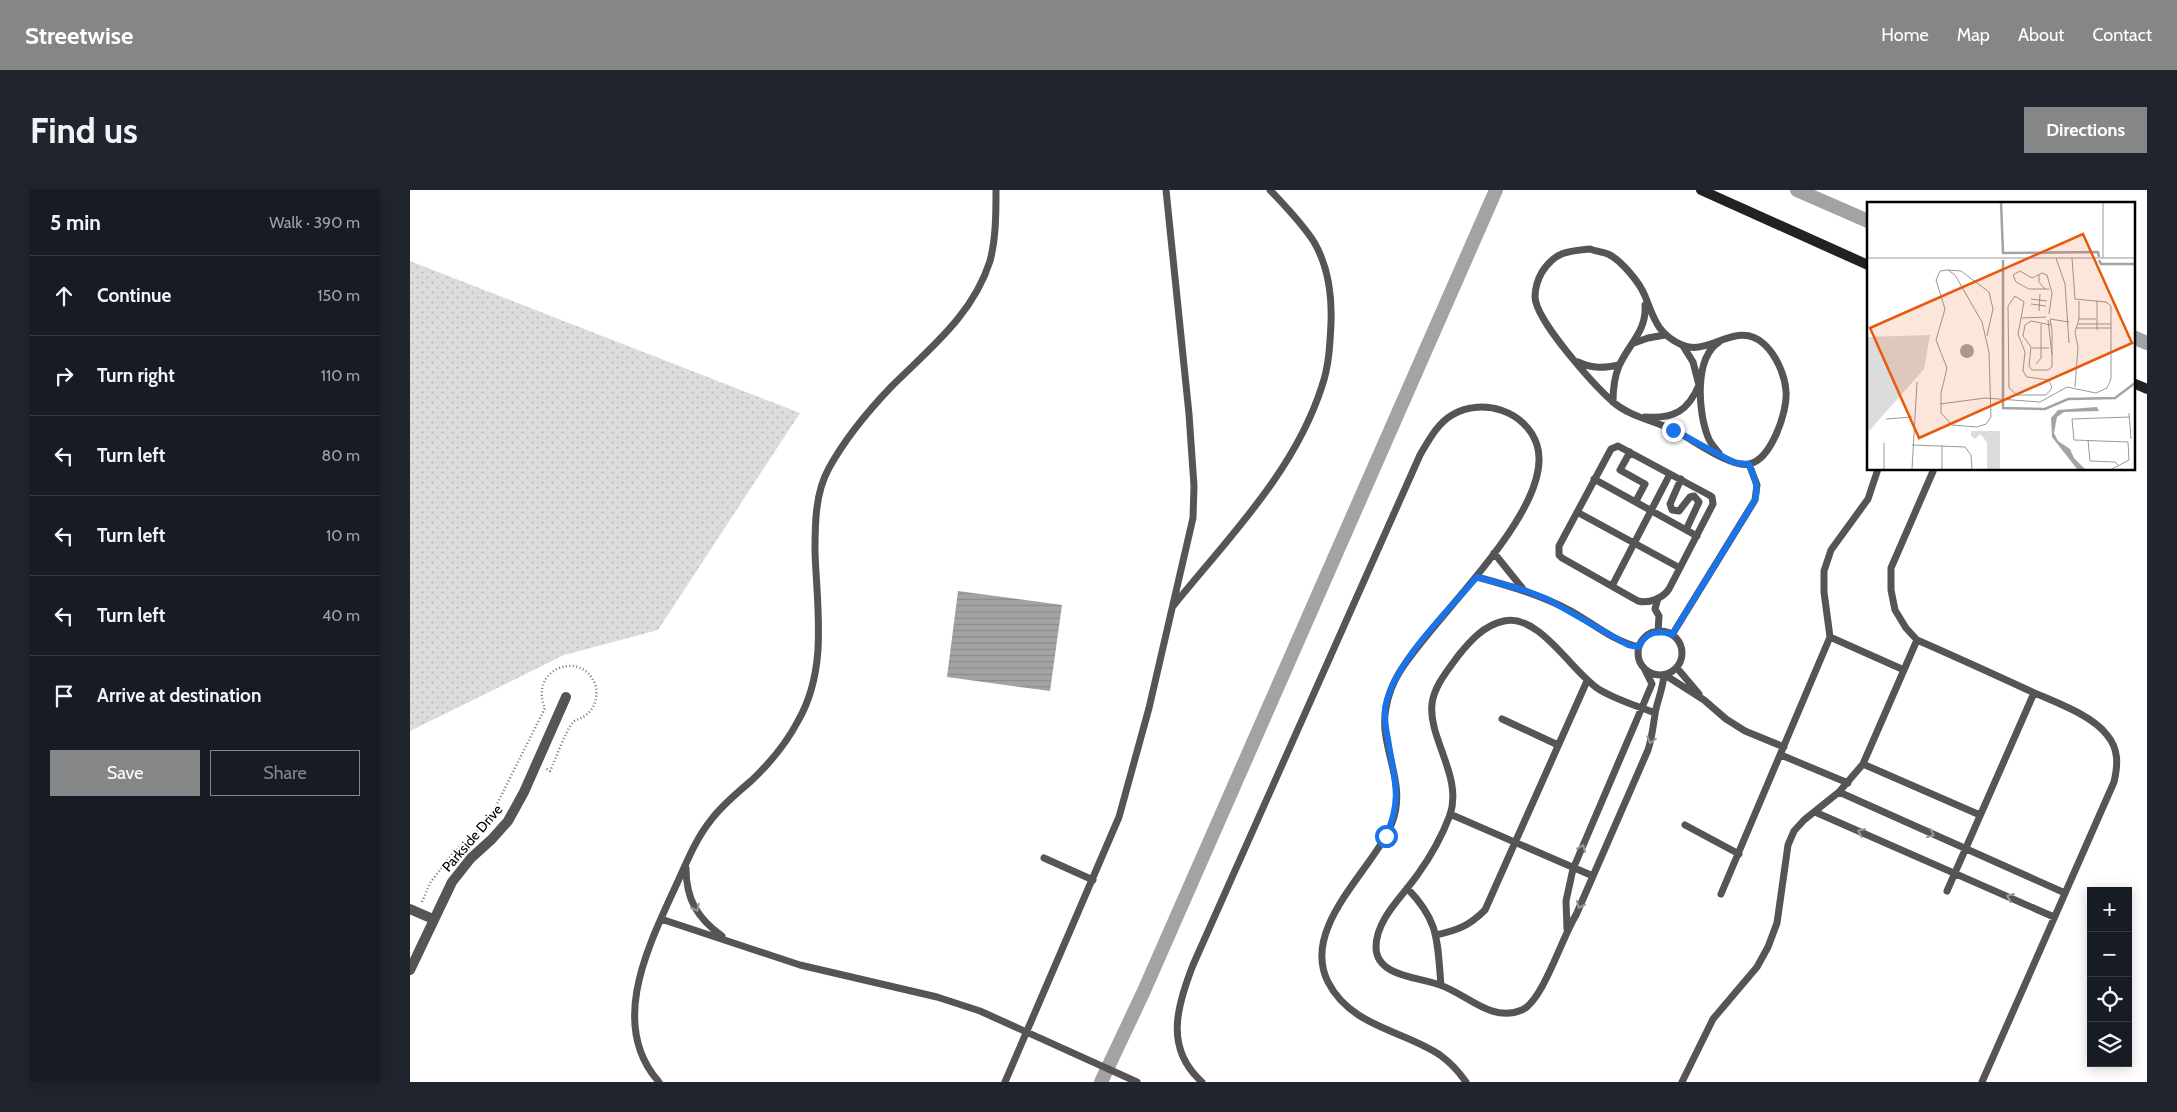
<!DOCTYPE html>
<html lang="en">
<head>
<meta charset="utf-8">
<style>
  body { margin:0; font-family:Cabin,sans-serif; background:#20242c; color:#f1f3f6 }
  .controls { position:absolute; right:15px; bottom:15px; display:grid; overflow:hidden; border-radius:0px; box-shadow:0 2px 12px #0003 }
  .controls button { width:45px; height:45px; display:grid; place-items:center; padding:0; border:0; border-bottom:1px solid #363941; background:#171b24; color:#f1f3f6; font:25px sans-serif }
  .stop { position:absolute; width:15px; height:15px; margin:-11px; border:4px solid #1a73e8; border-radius:50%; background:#fff }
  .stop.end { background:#1a73e8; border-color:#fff; box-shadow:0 1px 5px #0008 }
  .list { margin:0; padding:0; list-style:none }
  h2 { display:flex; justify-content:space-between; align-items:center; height:65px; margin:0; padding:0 20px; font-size:21px }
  h2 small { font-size:16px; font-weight:400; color:#9ea1a6 }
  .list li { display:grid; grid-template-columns:32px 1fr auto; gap:15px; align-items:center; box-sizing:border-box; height:80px; padding:0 20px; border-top:1px solid #363941 }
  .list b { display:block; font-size:19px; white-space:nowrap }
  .list em { font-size:16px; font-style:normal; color:#9ea1a6 }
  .actions { display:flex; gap:10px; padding:15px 20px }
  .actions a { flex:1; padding:11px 0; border:1px solid #858687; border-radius:0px; text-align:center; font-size:18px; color:#858687 }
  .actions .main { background:#858687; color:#fff }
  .icon { flex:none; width:28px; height:28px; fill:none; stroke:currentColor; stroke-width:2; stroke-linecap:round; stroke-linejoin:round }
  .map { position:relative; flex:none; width:1737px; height:892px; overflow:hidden; border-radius:0px }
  header { display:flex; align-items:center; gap:30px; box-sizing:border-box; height:70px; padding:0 25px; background:#858687; color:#fff }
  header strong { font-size:24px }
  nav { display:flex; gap:28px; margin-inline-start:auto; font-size:18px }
  .intro { display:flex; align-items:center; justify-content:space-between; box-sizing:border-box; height:120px; padding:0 30px }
  h1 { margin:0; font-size:35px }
  .button { padding:12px 22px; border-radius:0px; background:#858687; color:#fff; font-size:18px; font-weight:700 }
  main { display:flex; gap:30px; padding:0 30px }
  aside { flex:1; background:#171b24; border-radius:0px; box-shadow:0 2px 12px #0003 }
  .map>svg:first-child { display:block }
</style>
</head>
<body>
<header>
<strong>Streetwise</strong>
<nav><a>Home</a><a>Map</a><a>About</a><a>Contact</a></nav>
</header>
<div class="intro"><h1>Find us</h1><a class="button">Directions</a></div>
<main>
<aside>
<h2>5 min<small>Walk · 390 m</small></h2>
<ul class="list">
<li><svg class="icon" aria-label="ahead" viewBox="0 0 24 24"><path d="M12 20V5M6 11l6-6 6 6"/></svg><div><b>Continue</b></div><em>150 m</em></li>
<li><svg class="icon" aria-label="right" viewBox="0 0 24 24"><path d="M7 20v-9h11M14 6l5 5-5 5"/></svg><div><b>Turn right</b></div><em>110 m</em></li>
<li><svg class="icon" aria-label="left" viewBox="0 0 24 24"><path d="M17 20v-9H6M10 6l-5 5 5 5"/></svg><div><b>Turn left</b></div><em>80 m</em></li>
<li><svg class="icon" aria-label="left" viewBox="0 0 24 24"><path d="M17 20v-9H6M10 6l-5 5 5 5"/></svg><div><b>Turn left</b></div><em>10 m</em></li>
<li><svg class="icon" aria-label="left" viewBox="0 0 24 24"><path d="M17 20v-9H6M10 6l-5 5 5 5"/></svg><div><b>Turn left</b></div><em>40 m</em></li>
<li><svg class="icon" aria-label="arrive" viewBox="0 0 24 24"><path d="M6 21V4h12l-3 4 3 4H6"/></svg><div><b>Arrive at destination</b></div></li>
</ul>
<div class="actions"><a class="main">Save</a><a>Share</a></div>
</aside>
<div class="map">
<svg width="1737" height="892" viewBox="0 0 1737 892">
  <defs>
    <pattern id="park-dots" width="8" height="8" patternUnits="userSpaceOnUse" patternTransform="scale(1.25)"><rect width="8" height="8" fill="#dcdcdc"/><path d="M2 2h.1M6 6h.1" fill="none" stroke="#bbb" stroke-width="1.8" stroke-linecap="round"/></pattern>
    <pattern id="water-rules" width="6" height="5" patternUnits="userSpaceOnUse" patternTransform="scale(1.25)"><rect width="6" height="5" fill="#a3a3a3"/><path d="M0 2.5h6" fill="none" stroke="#8b8b8b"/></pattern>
  </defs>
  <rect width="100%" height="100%" fill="#fff"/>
  <path fill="url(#park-dots)" d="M0 71 390 223 248 440 154 465 0 541Z"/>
  <path fill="url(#water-rules)" d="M548 401 652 415 640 501 537 487Z"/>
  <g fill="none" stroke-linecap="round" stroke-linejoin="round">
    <path stroke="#a3a3a3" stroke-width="14" d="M1387 0 1458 31
      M1723 147 1737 153
      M691 892 733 803 1086 0"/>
    <path stroke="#777" stroke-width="2.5" stroke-dasharray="1 2.5" stroke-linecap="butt" d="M12 712 20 693 43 663 79 630 135 518C118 479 172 459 185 494 189 506 185 520 173 527 170 529 165 530 163 532 155 542 146 568 140 581L135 578"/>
    <path stroke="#555" stroke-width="7" d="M1180 59C1185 61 1192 62 1198 64 1211 70 1230 93 1235 106 1244 128 1247 144 1272 155 1298 167 1327 129 1354 154 1366 165 1375 185 1376 201 1378 221 1361 270 1339 274 1322 278 1286 252 1271 244 1249 231 1223 229 1203 212 1184 195 1126 131 1125 107 1125 99 1128 89 1132 82 1145 62 1157 61 1180 59Z
      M1224 153 1238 148 1255 145
      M1168 172C1183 179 1194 178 1209 175
      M1203 212C1203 199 1204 188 1209 176 1218 155 1237 141 1235 115
      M1235 227C1264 229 1278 221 1289 195L1283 172 1273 156
      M1208 256 1299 305 1302 307 1303 314 1259 399C1253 408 1239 414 1228 411L1152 368 1149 365V356L1201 259Z
      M1220 262 1210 280 1235 294 1226 311
      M1309 263C1305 258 1300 253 1298 247 1288 222 1284 168 1309 152
      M1524 279 1481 378V400L1485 420 1496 438 1507 450C1544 466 1581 483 1618 500 1642 511 1681 524 1697 545 1709 559 1708 575 1704 592L1572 892
      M1184 289 1287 346
      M1271 289 1260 314 1262 320 1269 321 1280 307 1284 306 1289 312 1276 340
      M1167 322 1270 378
      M1084 363 1113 399
      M1067 387C1100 396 1131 405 1161 421 1184 434 1203 451 1229 457
      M1202 396 1260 284
      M764 415C819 347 885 281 912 196 919 176 920 154 921 133 922 106 918 76 904 52 892 33 875 16 860 0
      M1228 463a22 22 0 1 1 44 0a22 22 0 1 1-44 0Z
      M1248 442 1249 426 1245 419 1248 408
      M1262 445 1345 310 1347 295 1339 274
      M1420 447 1494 480
      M1267 478 1289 504
      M1255 485 1294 510 1316 529 1335 541 1374 557
      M1245 523C1227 516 1207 510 1190 500 1163 484 1130 423 1094 431 1074 435 1060 451 1048 466 1038 480 1024 496 1022 514 1018 548 1053 587 1040 625 1032 646 1021 666 1008 684 993 706 966 729 966 757 966 787 1010 787 1030 795 1057 804 1081 833 1112 820 1133 811 1152 747 1166 725L1238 560C1242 548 1243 537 1245 524 1247 511 1253 499 1254 485
      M1092 529 1148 555
      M1371 565 1438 593
      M1453 574 1570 625
      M1429 602 1655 703
      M1405 622 1644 727
      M1040 624 1183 686
      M1275 635 1329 664
      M634 668 683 690
      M276 678C276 709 287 728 312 746
      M997 698C1030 732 1027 751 1031 795
      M1537 701 1624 503
      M1311 704 1420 447 1414 402V381L1421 360 1458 309 1468 279
      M251 729 390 775 527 807 570 821 727 892
      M1157 739 1156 711 1163 679 1242 494 1235 480
      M1026 745C1048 740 1059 736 1075 720L1177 491
      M249 892C199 836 237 759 263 702 275 677 284 651 301 630 312 615 327 603 341 591 360 573 376 554 388 531 418 479 407 419 405 362 405 334 405 303 419 278 435 249 458 221 481 197 519 159 563 125 580 71 586 48 586 23 586 0
      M595 892 709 627 739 518 783 328 784 296 779 224 756 0
      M792 892C754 858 767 816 783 775L1010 265C1019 250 1027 234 1042 225 1073 207 1116 221 1127 255 1147 318 1020 430 989 483 983 493 978 506 976 518 968 556 998 592 982 633 964 679 890 737 918 792 941 837 993 840 1030 865 1041 873 1049 882 1056 892
      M1272 892 1303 829 1347 777 1358 757 1367 733 1378 655 1384 641 1394 630 1429 602 1453 574 1507 450"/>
    <path stroke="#555" stroke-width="10" d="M0 719 23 729
      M0 780 42 692 61 668 82 649 98 631 114 602 156 507"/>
    <path stroke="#222" stroke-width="10" d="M1291 0 1458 75
      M1723 193 1737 199"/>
  </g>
  <defs><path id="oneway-chevron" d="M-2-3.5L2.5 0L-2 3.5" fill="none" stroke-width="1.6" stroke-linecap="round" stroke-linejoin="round" transform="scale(1.25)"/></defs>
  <g stroke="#999">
    <use href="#oneway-chevron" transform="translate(1241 550) rotate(105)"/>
    <use href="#oneway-chevron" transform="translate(1451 642) rotate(-157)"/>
    <use href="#oneway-chevron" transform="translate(1521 644) rotate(24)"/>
    <use href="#oneway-chevron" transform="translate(1172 658) rotate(-67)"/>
    <use href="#oneway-chevron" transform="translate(1600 707) rotate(-156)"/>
    <use href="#oneway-chevron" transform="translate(1170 715) rotate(114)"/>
    <use href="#oneway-chevron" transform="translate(286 718) rotate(63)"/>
  </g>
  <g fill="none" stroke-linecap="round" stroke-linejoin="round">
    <path stroke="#1a73e8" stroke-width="6" d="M976 646C993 608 984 588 978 549 976 539 974 528 975 518 983 473 1037 422 1067 387L1114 400 1137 409 1218 455 1229 457C1235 443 1248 439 1262 445L1345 310C1349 297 1344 287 1339 274L1325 273 1263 240"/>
  </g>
  <g text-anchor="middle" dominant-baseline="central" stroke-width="4" stroke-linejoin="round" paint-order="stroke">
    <g font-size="14" fill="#000" stroke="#fff">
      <text transform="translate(62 648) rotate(-49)">Parkside Drive</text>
    </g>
  </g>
  <g transform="translate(1457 12)">
    <rect width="268" height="268" fill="#fff"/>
    <path d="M63 133 57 167 2 229 0 267V135ZM104 229H133V267H120V240L113 232 108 237 104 234Z" fill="#dcdcdc"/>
    <path d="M93 149a7 7 0 1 1 14 0a7 7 0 1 1-14 0ZM230 205 232 209 197 210 190 215 187 231 191 239 203 247 207 256 218 267H228H210L185 235 184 216 191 208Z" fill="#a3a3a3"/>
    <path fill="none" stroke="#a3a3a3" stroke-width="2.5" d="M134 0 136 51 231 50 232 55M136 58V206L178 207 201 197 248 196 268 181M232 58 234 62H268"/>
    <path fill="none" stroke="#999" stroke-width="1" d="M236 0V56M0 56H268M189 56 198 82 202 141M81 68 88 73 115 120 122 150 124 215 119 222 110 225 85 223 74 211V191L80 166 69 138 78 107 69 78 73 69ZM81 68 94 69 122 90 126 107 120 134M172 73V80L178 87M148 94 157 100 151 132 158 150 156 169 160 175 182 178 185 186 179 193H150L142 186 141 104ZM164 97 180 99M230 99V128M164 102 179 104M172 109 173 92M182 112 185 91 180 73 175 71 165 76 153 69 146 73 149 80 162 87H182M155 116 179 115M183 117 185 128V165L181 168H165L162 164 164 145 156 134 158 123 164 119 184 123M183 117 202 120M212 117H229M181 118 185 153M211 122H244M209 126H244M165 146H182M169 162 174 156V122M208 185 211 145 208 130 212 117V99M73 202 118 196 173 200 200 185 229 191 240 186 244 177V104L239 100 208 97 205 56M262 211 264 237M19 217 45 215M221 238 223 259 248 260 252 264M261 240 207 238 205 217 262 215M45 243 98 245 104 253 105 267M17 267V241M45 267 50 180M75 267V243M245 267 262 258 261 240"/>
    <path fill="#e8590c" fill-opacity="0.15" stroke="#e8590c" stroke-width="2.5" d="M216 32 265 141 52 236 3 126Z"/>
    <rect width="268" height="268" fill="none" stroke="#000" stroke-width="2.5"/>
  </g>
</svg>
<div class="controls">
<button>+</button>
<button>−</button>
<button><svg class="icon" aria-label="locate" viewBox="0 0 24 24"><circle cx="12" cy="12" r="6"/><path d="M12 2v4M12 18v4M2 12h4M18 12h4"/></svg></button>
<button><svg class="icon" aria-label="layers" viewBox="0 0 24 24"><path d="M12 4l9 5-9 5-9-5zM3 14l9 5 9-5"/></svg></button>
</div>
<div class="stop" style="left:976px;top:646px"></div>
<div class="stop end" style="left:1263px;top:240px"></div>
</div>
</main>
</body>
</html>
